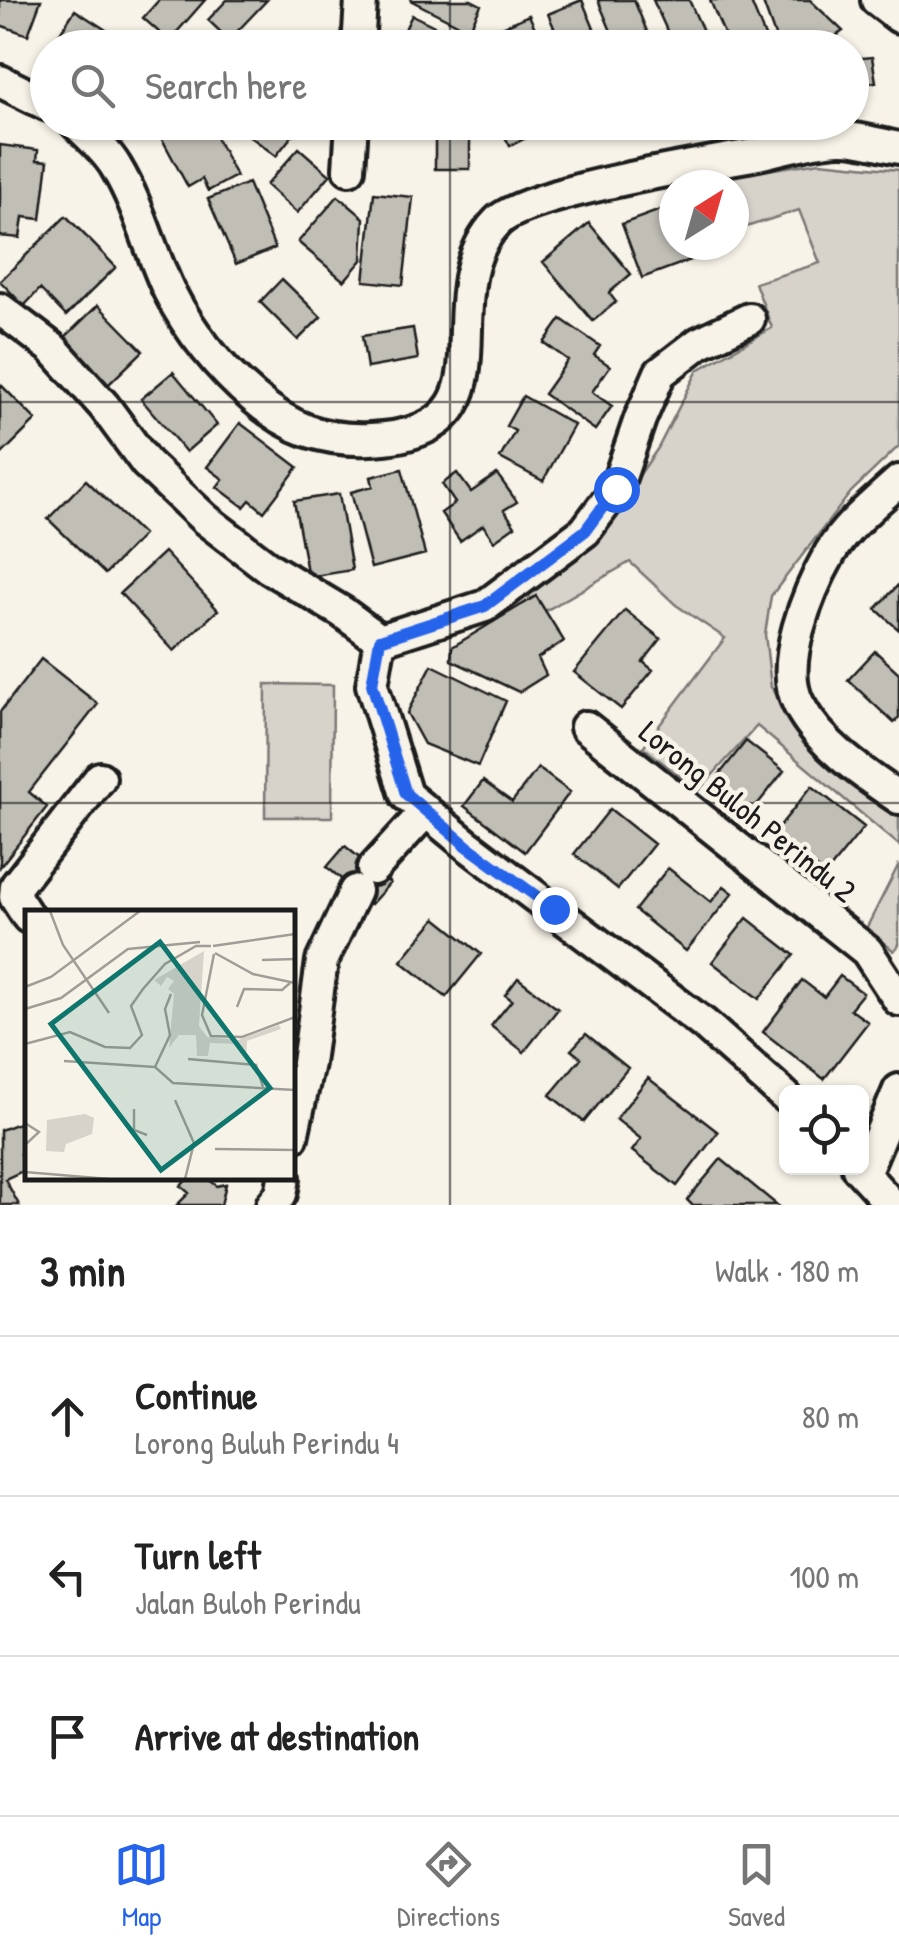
<!DOCTYPE html>
<html lang="en">
<head>
<meta charset="utf-8">
<style>
  body { margin:0; font-family:"Patrick Hand",sans-serif; background:#f6f6f6; color:#222 }
  .controls { position:absolute; right:30px; bottom:30px; display:grid; overflow:hidden; border-radius:15px; box-shadow:0 2px 8px #0004 }
  .controls button { width:90px; height:90px; display:grid; place-items:center; padding:0; border:0; border-bottom:2px solid #e0e0e0; background:#fff; color:#222; font:50px sans-serif }
  .compass { position:absolute; left:659px; top:170px; width:90px; height:90px; border-radius:50%; background:#fff; box-shadow:0 2px 8px #0004; rotate:37deg }
  .stop { position:absolute; width:30px; height:30px; margin:-22px; border:8px solid #2563eb; border-radius:50%; background:#fff }
  .stop.end { background:#2563eb; border-color:#fff; box-shadow:0 2px 10px #0008 }
  .list { margin:0; padding:0; list-style:none }
  h2 { display:flex; justify-content:space-between; align-items:center; height:130px; margin:0; padding:0 40px; font-size:42px }
  h2 small { font-size:32px; font-weight:400; color:#767676 }
  .list li { display:grid; grid-template-columns:65px 1fr auto; gap:30px; align-items:center; box-sizing:border-box; height:160px; padding:0 40px; border-top:2px solid #e0e0e0 }
  .list b { display:block; font-size:38px; white-space:nowrap }
  .list p { margin:0; font-size:32px; white-space:nowrap; color:#767676 }
  .list em { font-size:32px; font-style:normal; color:#767676 }
  .icon { flex:none; width:55px; height:55px; fill:none; stroke:currentColor; stroke-width:2; stroke-linecap:round; stroke-linejoin:round }
  .map { position:relative; flex:none; width:899px; height:1205px; overflow:hidden }
  .search { position:absolute; background:#fff; box-shadow:0 2px 8px #0004; left:30px; right:30px; top:30px; height:110px; display:flex; align-items:center; gap:25px; box-sizing:border-box; padding:0 35px; border-radius:55px; color:#767676; font-size:38px }
  .sheet { height:610px; background:#fff }
  nav { display:flex; justify-content:space-around; align-items:center; box-sizing:border-box; height:140px; border-top:2px solid #e0e0e0; background:#fff; font-size:28px; color:#767676 }
  nav a { display:grid; justify-items:center; gap:5px }
  nav .on { color:#2563eb }
  .map>svg:first-child { display:block }
</style>
</head>
<body>
<div class="map">
<svg width="899" height="1205" viewBox="0 0 899 1205">
  <rect width="100%" height="100%" fill="#f7f3e8"/>
  <filter id="ink" filterUnits="userSpaceOnUse"><feTurbulence type="fractalNoise" baseFrequency=".01" numOctaves="2"/><feDisplacementMap in="SourceGraphic" scale="20" xChannelSelector="R" yChannelSelector="G"/><feConvolveMatrix kernelMatrix="1 2 1 2 8 2 1 2 1" color-interpolation-filters="sRGB"/></filter>
  <g filter="url(#ink)">
    <path fill="#d7d3cb" stroke="#7a7874" stroke-width="2.5" d="M820 162 899 170V446L851 492 771 596 765 634 771 687 822 758 899 810V845L757 726 698 791 643 747 725 638 676 605 630 562 540 614 528 595 603 528 658 448 698 370 772 328 755 283 820 263 799 210 734 231V185H717L715 178Z
      M266 684 333 685 332 817H265Z
      M899 864V945L894 951 866 929Z"/>
    <path fill="#c0beb5" stroke="#1c1c1c" stroke-width="2.5" d="M0 0H41L28 35 0 25Z
      M159 0H205L169 41 143 18Z
      M227 0H267L229 40 208 20Z
      M410 0H471L481 5 469 30Z
      M582 0 602 48H563L548 14Z
      M598 0H634L653 46 618 48Z
      M653 0H689L707 40 690 48H675Z
      M710 0H750L766 39 745 48H730Z
      M762 0H810L843 31 820 47H807L802 39 779 47Z
      M75 10 123 41 119 48H69L56 39Z
      M412 15 479 48H406L398 44Z
      M529 15 544 48H509L500 28Z
      M872 57 876 82 852 85V59Z
      M184 122H208L236 176 208 191 202 179 188 187 160 135Z
      M256 122H303L276 156 247 134Z
      M397 122H446L419 134Z
      M497 122H557L510 146Z
      M435 128H470V169H435Z
      M0 145 38 150 37 160 48 161 41 219 23 217 20 238 0 236Z
      M299 148 330 175 297 213 266 185Z
      M248 183 275 248 236 264 208 199Z
      M374 193 413 197 403 285 364 281Z
      M338 196 364 218 362 260 344 281 298 242Z
      M674 205V245H691L696 258 642 278 622 224Z
      M66 216 116 267 66 316 40 289 24 306 0 281Z
      M589 223 631 274 609 293 616 302 593 321 543 262Z
      M282 279 321 317 298 340 260 302Z
      M98 305 143 351 108 385 63 339Z
      M561 319 600 346 594 355 610 366 592 392 612 406 595 430 544 394 568 360 544 343Z
      M413 328 418 359 367 368 362 336Z
      M173 372 217 425 186 452 141 399Z
      M0 384 36 420 0 456Z
      M523 396 574 425 543 481 500 458 515 431 506 426Z
      M240 423 298 467 264 512 250 500 244 507 217 487 223 479 207 467Z
      M402 469 425 554 371 568 351 492 373 486 371 477Z
      M457 473 471 492 497 474 517 502 504 510 515 526 494 541 483 525 460 541 441 513 455 503 442 484Z
      M86 480 143 535 105 574 48 519Z
      M339 494 352 570 308 577 294 501Z
      M164 552 218 610 174 651 120 593Z
      M899 584V630L876 609Z
      M536 596 564 641 538 658 546 675 519 692 451 660 452 647Z
      M625 610 661 639 643 662 653 670 621 709 574 672Z
      M875 651 899 673V717L894 723 848 680Z
      M41 659 98 704 29 792 47 807 0 867V712Z
      M432 665 506 701 478 766 424 744 407 713Z
      M746 741 784 771 749 815 711 785Z
      M538 768 570 792 525 852 464 806 483 781 512 802Z
      M812 786 864 827 825 875 774 833Z
      M610 809 654 844 618 889 574 854Z
      M345 846 390 883 371 904 327 867Z
      M668 868 711 902 724 886 733 893 686 951 635 910Z
      M436 918 481 954 446 997 401 961Z
      M747 918 794 955 759 999 712 962Z
      M840 976 863 993 850 1009 868 1022 824 1079 763 1032 802 980 824 997Z
      M518 978 558 1009 524 1052 491 1026 512 1000 505 995Z
      M586 1034 628 1068 584 1122 550 1095 581 1058 571 1050Z
      M648 1078 718 1132 677 1186 632 1151 641 1139 616 1119Z
      M21 1122 28 1131V1151L20 1154 27 1169 5 1179 19 1205H0V1130Z
      M721 1159 777 1205H692L687 1200Z
      M188 1178H207L217 1186 226 1184 221 1205H177L189 1193 181 1186Z"/>
    <g fill="none" stroke-linecap="round" stroke-linejoin="round">
      <g stroke="#1c1c1c" stroke-width="38">
        <path id="minor" d="M877 0 899 17
          M358 48 361 0
          M0 81 48 105
          M75 122C89 136 106 150 116 167 139 205 150 251 169 291 189 331 220 369 253 397 290 429 323 441 370 439 527 433 424 299 497 222 526 192 709 163 758 154 784 148 813 139 840 138 858 137 881 145 899 148
          M349 169 352 122
          M0 309 52 348 104 406 146 463 205 519 269 568 342 612 380 640
          M899 481C876 502 846 526 830 553 809 590 777 665 799 705 820 745 862 773 899 798
          M380 640 372 685 406 795 467 845 704 1024 786 1097
          M380 640 485 606 585 531 616 489 640 419 660 373 699 343 749 319
          M586 727 867 951 899 1000
          M373 869 426 811
          M28 917 15 897 16 886 100 778
          M292 1137 308 1063 322 961 355 891
          M858 1168 892 1205
          M864 1174 899 1090
          M272 1205 281 1194 284 1178"/>
      </g>
      <use href="#minor" stroke="#f7f3e8" stroke-width="30"/>
    </g>
  </g>
  <g fill="none" stroke-linecap="round" stroke-linejoin="round" filter="url(#ink)">
    <path stroke="#2563eb" stroke-width="12" d="M554 909 467 846 406 794 372 684 380 640 485 606 585 531 616 489"/>
  </g>
  <path fill="none" stroke="#1c1c1c" stroke-width="2.5" stroke-opacity="0.55" d="M450 0V48M450 122V1205M0 402H899M0 803H899"/>
  <g text-anchor="middle" dominant-baseline="central" stroke-width="9" stroke-linejoin="round" paint-order="stroke">
    <g font-size="32" fill="#1c1c1c" stroke="#f7f3e8">
      <text transform="translate(748 811) rotate(39)">Lorong Buloh Perindu 2</text>
    </g>
  </g>
  <g transform="translate(25 910)">
    <rect width="270" height="270" fill="#f7f3e8"/>
    <path d="M179 41 174 116 182 127 213 130 254 115 256 119 222 131 221 148 213 134 185 133 183 146H172L171 125H154L144 138 149 84 143 79 149 71 142 67 136 76 129 70ZM60 204 69 208 67 224 41 234 39 242 21 241 22 210Z" fill="#d7d3cb"/>
    <path fill="none" stroke="#9f9d96" stroke-width="2.5" d="M25 1 38 35 84 103M188 36 270 24M190 43 228 64 270 73M189 44 177 105 186 126 217 127 270 107M237 50 270 49M0 77 26 67 115 1M212 97 219 79 257 80 265 73M0 99 36 88 103 39 175 32M0 134 45 122 80 137 105 138 117 125 106 96 118 79 140 54 171 36H186M163 149 231 155 238 177M39 151 130 157M130 157 148 173 270 180M130 157 145 125 140 99 146 84M150 190 169 233 160 269M109 199V220L122 225M0 213 14 222 0 235M190 239 270 240M0 262 84 269"/>
    <path fill="#0f766e" fill-opacity="0.15" stroke="#0f766e" stroke-width="5" d="M135 32 245 178 136 260 26 114Z"/>
    <rect width="270" height="270" fill="none" stroke="#1c1c1c" stroke-width="5"/>
  </g>
</svg>
<div class="controls">
<button><svg class="icon" aria-label="locate" viewBox="0 0 24 24"><circle cx="12" cy="12" r="6"/><path d="M12 2v4M12 18v4M2 12h4M18 12h4"/></svg></button>
</div>
<svg class="compass" viewBox="-18 -18 36 36"><path d="M0-13l5 13h-10z" fill="#e53935"/><path d="M0 13l5-13h-10z" fill="#767676"/></svg>
<div class="stop" style="left:616px;top:489px"></div>
<div class="stop end" style="left:554px;top:909px"></div>
<div class="search"><svg class="icon" aria-label="search" viewBox="0 0 24 24"><circle cx="10" cy="10" r="6"/><path d="M15 15l6 6"/></svg>Search here</div>
</div>
<section class="sheet">
<h2>3 min<small>Walk · 180 m</small></h2>
<ul class="list">
<li><svg class="icon" aria-label="ahead" viewBox="0 0 24 24"><path d="M12 20V5M6 11l6-6 6 6"/></svg><div><b>Continue</b><p>Lorong Buluh Perindu 4</p></div><em>80 m</em></li>
<li><svg class="icon" aria-label="left" viewBox="0 0 24 24"><path d="M17 20v-9H6M10 6l-5 5 5 5"/></svg><div><b>Turn left</b><p>Jalan Buloh Perindu</p></div><em>100 m</em></li>
<li><svg class="icon" aria-label="arrive" viewBox="0 0 24 24"><path d="M6 21V4h12l-3 4 3 4H6"/></svg><div><b>Arrive at destination</b></div></li>
</ul>
</section>
<nav>
<a class="on"><svg class="icon" aria-label="map" viewBox="0 0 24 24"><path d="M3 6l6-2 6 2 6-2v14l-6 2-6-2-6 2zM9 4v14M15 6v14"/></svg>Map</a>
<a><svg class="icon" aria-label="directions" viewBox="0 0 24 24"><path d="M12 3l9 9-9 9-9-9zM9 14v-3h6M13 9l2 2-2 2"/></svg>Directions</a>
<a><svg class="icon" aria-label="saved" viewBox="0 0 24 24"><path d="M7 4h10v16l-5-4-5 4z"/></svg>Saved</a>
</nav>
</body>
</html>
